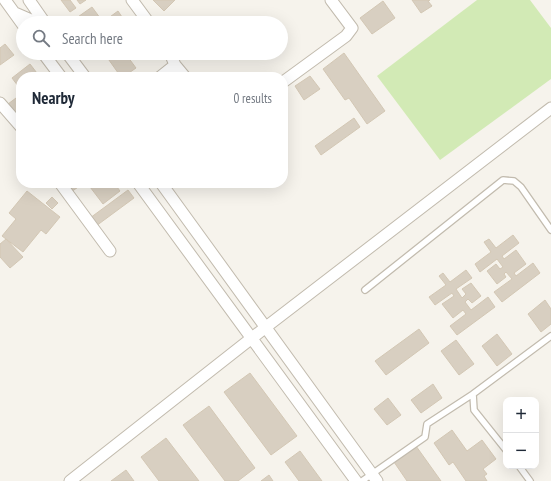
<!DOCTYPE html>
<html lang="en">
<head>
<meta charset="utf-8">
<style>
  body { margin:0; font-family:"PT Sans Narrow",sans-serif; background:#f6f6f7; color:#1f2937 }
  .controls { position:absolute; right:12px; bottom:12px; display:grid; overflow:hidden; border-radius:8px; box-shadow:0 4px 16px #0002 }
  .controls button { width:36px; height:36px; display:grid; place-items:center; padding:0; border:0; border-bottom:1px solid #e0e1e3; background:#fff; color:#1f2937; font:20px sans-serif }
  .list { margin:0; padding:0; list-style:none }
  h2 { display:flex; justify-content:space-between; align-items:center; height:52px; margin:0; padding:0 16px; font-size:17px }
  h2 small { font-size:13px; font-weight:400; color:#747a83 }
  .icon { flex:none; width:22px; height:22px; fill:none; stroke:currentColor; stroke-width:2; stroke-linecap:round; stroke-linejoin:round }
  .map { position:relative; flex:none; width:551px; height:481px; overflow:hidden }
  .search { position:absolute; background:#fff; box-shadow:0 4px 16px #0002; left:16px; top:16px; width:272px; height:44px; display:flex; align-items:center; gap:10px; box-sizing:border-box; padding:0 14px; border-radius:22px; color:#747a83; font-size:15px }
  .panel { position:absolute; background:#fff; box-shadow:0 4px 16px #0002; left:16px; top:72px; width:272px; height:116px; border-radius:16px }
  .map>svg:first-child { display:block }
</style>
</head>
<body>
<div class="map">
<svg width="551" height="481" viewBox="0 0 551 481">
  <rect width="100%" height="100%" fill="#f6f3ec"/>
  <path fill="#d2eab5" d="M477 0H530L551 28V79L440 160 377 76Z"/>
  <path fill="#d8cfc1" stroke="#d3c7b4" d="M61 0H70L76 8 70 12Z
    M77 0H86L80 4Z
    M153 0H175L164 11Z
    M412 0H430L428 1 432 6 421 13Z
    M383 1 395 18 372 34 360 18Z
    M92 7 103 22 118 11 122 17 114 23H78L75 19Z
    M124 17 128 23H116Z
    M5 44 14 55 0 65V48Z
    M104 53H125L136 68 123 77H121Z
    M344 53 385 111 367 124 349 98 345 100 323 69Z
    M30 64 40 77H21V90L12 78Z
    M310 76 320 89 304 100 295 86Z
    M20 95 21 117 18 119 8 104Z
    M354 118 360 127 321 155 315 146Z
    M65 183H84L71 192Z
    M87 183H114L120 191 103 204Z
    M128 190 134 198 96 226 90 218Z
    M27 191 60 217 46 234 41 230 23 252 2 236 16 219 9 213Z
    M52 197 58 203 52 209 46 203Z
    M513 235 519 243 502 256 504 259 516 250 526 264 514 273 516 276 533 263 540 273 502 302 494 292 512 279 506 272 504 274 506 277 497 284 487 271 496 264 500 269 503 267 497 259 480 272 475 264 491 252 484 242 489 239 496 248Z
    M6 239 23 257 10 268 0 257V244Z
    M466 270 472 278 456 289 462 298 466 294 462 289 471 283 481 296 472 303 468 299 465 302 471 310 488 297 495 307 457 335 450 326 466 314 463 310 453 318 442 304 454 296 452 293 435 305 429 297 446 285 439 276 443 273 450 282Z
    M545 300 551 309V324L541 332 528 314Z
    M419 329 429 343 386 375 375 361Z
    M497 334 512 354 497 366 482 346Z
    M456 340 474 364 459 375 441 351Z
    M250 373 297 436 271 455 224 392Z
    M433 384 442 398 421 413 411 400Z
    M388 398 401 415 387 425 374 409Z
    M209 406 255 468 238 481H225L183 425Z
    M452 430 467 451 482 440 496 459 483 469 487 474 484 476 487 481H466L453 462 449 465 434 443Z
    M166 438 199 481H159L141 457Z
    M416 446 441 481H407L394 462Z
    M300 451 322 481H299L285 462Z
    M126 470 134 481H111Z
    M269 475 273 481H261Z"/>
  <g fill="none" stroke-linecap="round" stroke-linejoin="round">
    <g stroke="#c2bbae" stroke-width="8">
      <path id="service" d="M365 290 503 180 514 181 521 187 551 230
        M506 450 474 410 473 394 551 336
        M519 466 530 481
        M362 481 425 437 427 424 473 394"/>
    </g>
    <g stroke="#c2bbae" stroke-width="13">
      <path id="minor" d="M5 0 23 25
        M29 0 45 23
        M132 0 149 23
        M15 13 38 23
        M43 53 61 77
        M67 53 85 77
        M170 53 175 65 185 77
        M160 77 175 65
        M283 82 346 36 352 28 331 0
        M0 103 21 127
        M60 183 110 251
        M138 183 356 481
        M161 183 377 481
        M70 481 266 327 551 108"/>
    </g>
    <use href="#service" stroke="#fff" stroke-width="5.5"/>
    <use href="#minor" stroke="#fff" stroke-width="11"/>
  </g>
</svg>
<div class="controls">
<button>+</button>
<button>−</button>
</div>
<div class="search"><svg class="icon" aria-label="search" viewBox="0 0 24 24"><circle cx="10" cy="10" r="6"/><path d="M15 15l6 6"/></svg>Search here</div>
<section class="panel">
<h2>Nearby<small>0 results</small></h2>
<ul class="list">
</ul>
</section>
</div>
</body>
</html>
